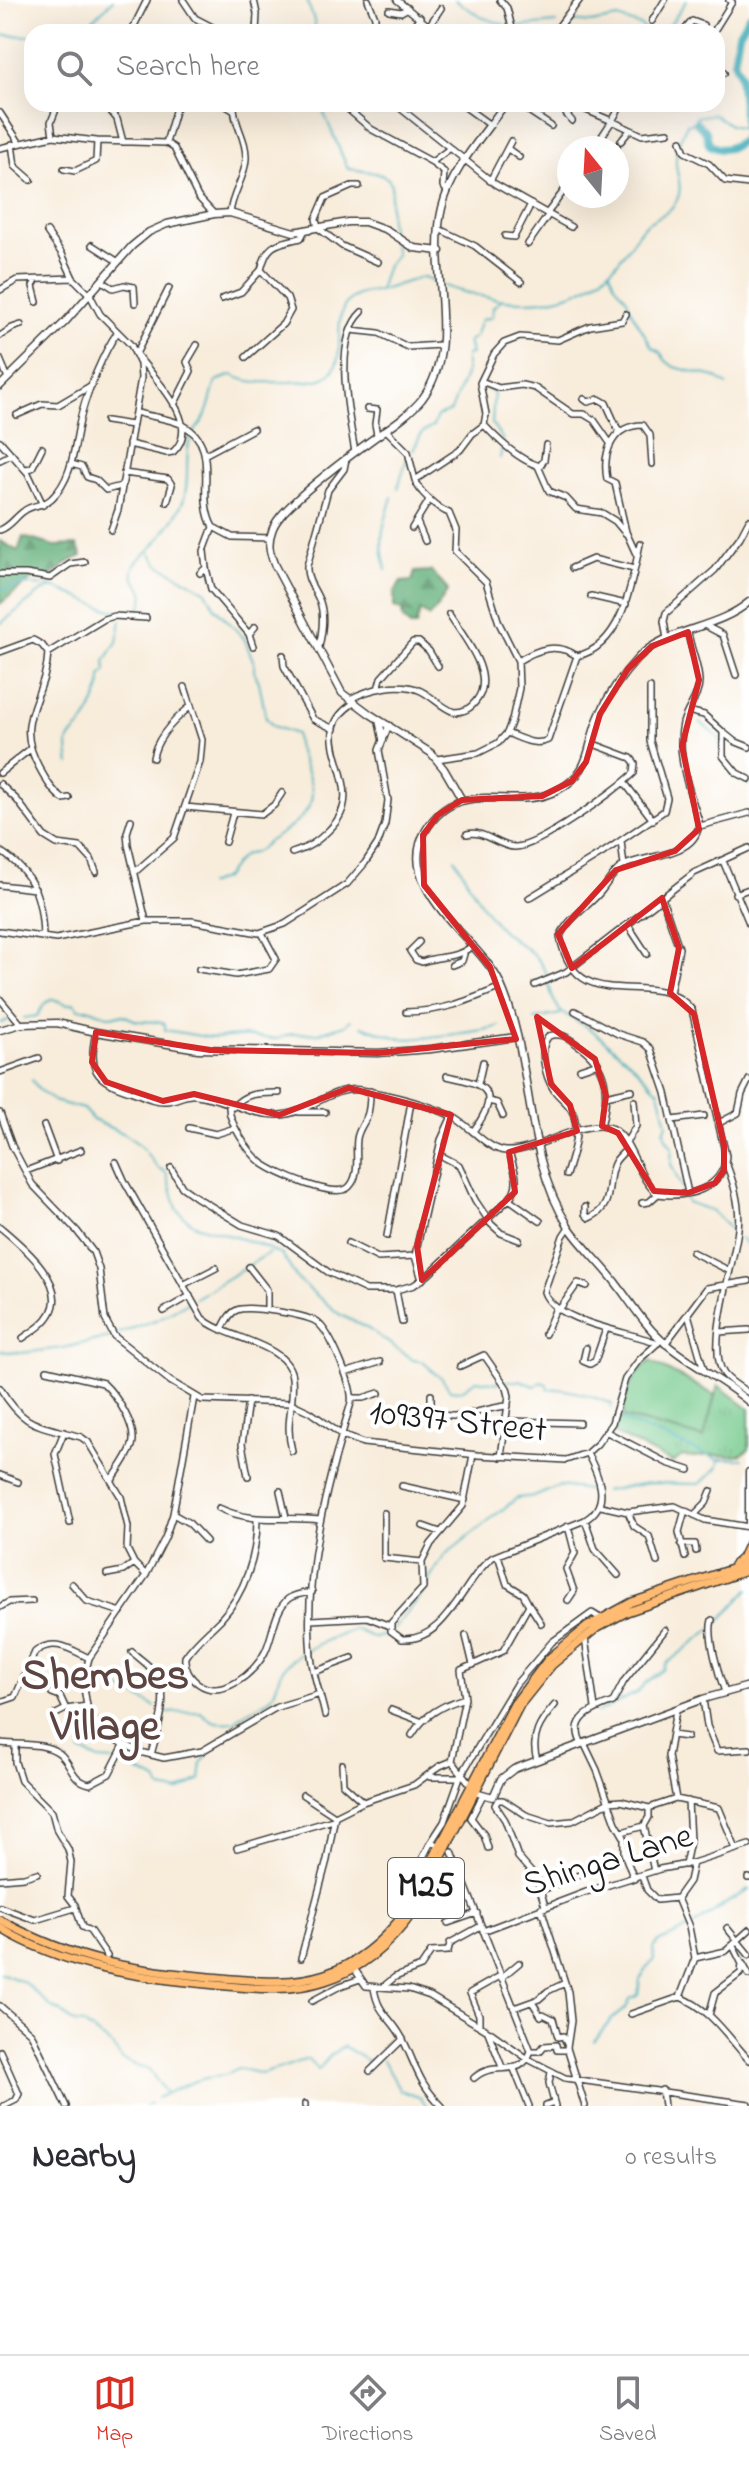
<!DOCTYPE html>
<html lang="en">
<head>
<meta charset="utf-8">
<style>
  body { margin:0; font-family:"Indie Flower",sans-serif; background:#f2f2f3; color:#2b2b33 }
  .compass { position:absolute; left:557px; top:136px; width:72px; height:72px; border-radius:50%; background:#fff; box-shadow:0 8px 32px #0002; rotate:342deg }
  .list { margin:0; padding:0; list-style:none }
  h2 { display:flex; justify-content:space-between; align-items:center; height:104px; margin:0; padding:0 32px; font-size:34px }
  h2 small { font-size:26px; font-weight:400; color:#7c7c81 }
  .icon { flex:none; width:44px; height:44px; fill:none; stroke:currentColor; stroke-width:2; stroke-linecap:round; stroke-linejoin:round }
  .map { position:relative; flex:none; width:749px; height:2106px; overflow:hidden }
  .search { position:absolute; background:#fff; box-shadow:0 8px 32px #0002; left:24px; right:24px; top:24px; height:88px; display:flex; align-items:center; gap:20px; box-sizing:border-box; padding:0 28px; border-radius:24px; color:#7c7c81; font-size:30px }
  .sheet { height:248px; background:#fff }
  nav { display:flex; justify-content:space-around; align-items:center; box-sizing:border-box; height:112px; border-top:2px solid #e1e1e2; background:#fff; font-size:22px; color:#7c7c81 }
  nav a { display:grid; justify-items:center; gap:4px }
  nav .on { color:#d93025 }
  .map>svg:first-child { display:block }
</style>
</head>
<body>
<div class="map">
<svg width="749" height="2106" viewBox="0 0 749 2106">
  <defs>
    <pattern id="grass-tufts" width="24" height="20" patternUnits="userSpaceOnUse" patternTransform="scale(2)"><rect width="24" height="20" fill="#76ca8d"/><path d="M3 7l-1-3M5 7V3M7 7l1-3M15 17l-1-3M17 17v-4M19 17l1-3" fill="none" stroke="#66ad79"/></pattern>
    <pattern id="forest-firs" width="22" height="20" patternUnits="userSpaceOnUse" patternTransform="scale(2)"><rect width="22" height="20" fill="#60ae78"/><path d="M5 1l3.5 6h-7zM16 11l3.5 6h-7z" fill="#4e8d62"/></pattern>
  </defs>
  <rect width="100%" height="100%" fill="#fff"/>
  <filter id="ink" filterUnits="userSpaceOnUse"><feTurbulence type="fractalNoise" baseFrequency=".0125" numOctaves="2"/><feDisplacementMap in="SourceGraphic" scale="16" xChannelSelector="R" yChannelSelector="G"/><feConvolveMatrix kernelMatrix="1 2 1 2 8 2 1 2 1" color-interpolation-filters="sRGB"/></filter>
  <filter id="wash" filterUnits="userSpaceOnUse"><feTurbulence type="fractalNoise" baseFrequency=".006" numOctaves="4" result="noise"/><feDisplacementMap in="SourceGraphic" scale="32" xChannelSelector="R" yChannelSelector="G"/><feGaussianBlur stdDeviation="1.8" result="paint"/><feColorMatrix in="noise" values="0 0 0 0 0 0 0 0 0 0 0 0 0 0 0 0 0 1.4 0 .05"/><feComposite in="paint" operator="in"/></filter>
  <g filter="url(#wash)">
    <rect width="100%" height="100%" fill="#f8ecda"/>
    <path fill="url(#grass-tufts)" stroke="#497354" stroke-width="2" d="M718 1385 749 1409V1449C736 1461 724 1454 710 1455 699 1456 693 1459 682 1456L673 1463 611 1432 616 1419 623 1417 703 1438Z"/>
    <path fill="url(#forest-firs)" stroke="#3e654a" stroke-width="2" d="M23 537 55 546 77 545 82 556 70 561 51 577 37 575 0 604V541L18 551Z
      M431 571 448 590 436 610 429 617 420 611 416 626H410L403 619 402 610 394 608V593L401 582 412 581 415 572Z"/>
    <path fill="#76ca8d" stroke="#497354" stroke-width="2" d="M650 1361 715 1395 704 1438 623 1417C623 1395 632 1375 650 1361Z"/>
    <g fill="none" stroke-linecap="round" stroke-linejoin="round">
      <path stroke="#40afbc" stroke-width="2" d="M307 0 315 24V32
        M455 0 481 17 511 27
        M570 21 591 23 618 18 641 26 648 32
        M515 27 556 23
        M65 32 86 26 113 0
        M665 32 687 0
        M0 35 32 36
        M320 104 348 169C412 175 384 184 391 230
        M741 142 749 150
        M392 236 396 255 386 268 379 291 422 277 438 284
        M610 272 615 284 627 299 630 309 652 347 660 352 666 361 674 367 715 377 727 385
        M444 286C501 305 569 314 615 265 626 253 633 238 644 226 655 216 669 216 677 200 684 186 675 173 676 159 676 146 681 135 687 124L696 122V117L714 114 730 125 742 128 744 125
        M483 385 494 393 492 424 503 440
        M413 450 422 433 433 426 437 416 451 411 466 372V355L471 354 468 341 475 337 481 320 492 317 493 307 501 300
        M500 458 503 444
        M398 488 407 458
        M149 551 158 564 206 591 215 608 244 638 254 663V671L259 682 266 718 273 726 296 734C295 753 310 770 312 792 313 815 286 831 269 841 264 844 260 850 255 852 251 854 247 853 243 856 234 862 231 870 224 878L207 885
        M386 570C378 534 383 530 392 497
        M0 590 23 584 53 587
        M0 624 40 593 53 587C83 596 106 617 139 610 154 584 127 585 134 567 138 557 148 553 154 545 164 533 175 518 182 504 190 485 185 462 189 443 192 432 200 426 205 417 210 406 212 393 216 381L233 375C250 385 268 382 287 382 298 381 313 383 324 378 360 361 311 294 378 291
        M700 722 719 738C720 761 728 774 749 785
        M70 764C69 758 68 750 68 744 69 735 78 731 83 724 92 712 102 692 101 676L106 671 105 661 117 642 121 620
        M455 858C468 882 481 908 500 928 518 947 538 949 547 977
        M549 985 553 999 560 1011 593 1031 629 1061 659 1091 667 1124 664 1131 666 1138 672 1147 671 1164 682 1189
        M24 1018 37 1016 45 1003 53 999 67 1004 74 1003 79 1009H91L108 1016 123 1015 137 1021 160 1022 165 1024V1030L212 1038 242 1036 277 1039 291 1034 319 1033 345 1025 351 1020
        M535 1019 561 1014
        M0 1023 11 1019
        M362 1026C373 1030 386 1034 398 1038 410 1041 486 1031 499 1026
        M32 1080 39 1090 54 1101 83 1109 93 1120 124 1134 140 1145 158 1168 166 1172 177 1209 184 1217 195 1225 255 1243 282 1255 298 1280 339 1314 372 1331 413 1360 424 1362 434 1373 441 1377 450 1390C463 1393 466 1386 476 1380L499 1383
        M685 1197 687 1202 712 1211 734 1233
        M740 1238 749 1247
        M195 1298 269 1253
        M117 1334 158 1319 188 1302
        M0 1351 21 1353 63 1348 110 1337
        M506 1381H521L535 1386 541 1382 547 1384 548 1389C566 1387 594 1397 612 1404L611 1408
        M618 1416 620 1419 719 1460
        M605 1491 648 1483 700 1484 717 1468 720 1459H743
        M394 1629 428 1587 429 1580 445 1555 517 1498 536 1496 560 1486 595 1491
        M101 1685 130 1692 155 1707
        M166 1713 201 1712C212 1724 219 1723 235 1722 247 1707 259 1709 270 1698 278 1690 276 1678 283 1669 295 1652 335 1636 354 1629L374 1638 386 1635
        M597 1713 638 1692 645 1683 664 1669 666 1664 714 1627 749 1589
        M80 1751 99 1760 113 1761
        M121 1762 157 1781 161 1789 178 1792 200 1780 202 1762 208 1754
        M693 1926C713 1913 727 1901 749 1890
        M0 1973 24 1982 52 2008 60 2011 74 2023 83 2024 111 2045 123 2060 149 2070 157 2081
        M594 2041 611 2020 626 2008 630 1999 638 1995 640 1979 654 1959 653 1948 660 1941 688 1929
        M383 2060 400 2090 421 2098 427 2106
        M159 2083 165 2092
        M157 2098C173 2090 189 2082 206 2078 221 2075 223 2078 237 2068L262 2074 308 2059 318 2070 332 2054 343 2046 367 2061 377 2060
        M145 2106 150 2103"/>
      <path stroke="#40afbc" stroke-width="8" d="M696 122 706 132 709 144C722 154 736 147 746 136L740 74 734 61 739 33 749 16"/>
    </g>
  </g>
  <g filter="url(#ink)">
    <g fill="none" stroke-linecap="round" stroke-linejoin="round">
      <g stroke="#3d3b38" stroke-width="8">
        <path id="minor" d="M183 0 195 18 222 32
          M254 0 257 14 256 32
          M368 0 375 17V32
          M397 0 436 32
          M500 0 507 8 513 32
          M389 10 401 12 408 8
          M652 21 665 0
          M429 26 441 8
          M714 31 732 2 729 0
          M131 32 147 0
          M408 32 420 17
          M683 32 692 21 703 25
          M717 62 724 73
          M223 104 233 110
          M342 104 371 129 432 162 449 149
          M395 104 495 184 571 227
          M461 104 490 125
          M518 104 551 126
          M572 104 612 121 622 104
          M107 107 117 119 123 142
          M0 113 19 142
          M572 121 566 114 573 104
          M53 136 51 122 55 112
          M621 141 630 130
          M681 141 685 152 709 164 725 181 749 184
          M166 143 177 104
          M12 144 15 166 31 180
          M0 148 53 136 97 141 166 143 174 148 198 197 214 214
          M594 148 612 121 642 135 668 132
          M615 148 617 146
          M508 149 519 157
          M432 163 444 172 443 186 447 191
          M64 169 75 171 96 161 97 141
          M490 181 511 141
          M359 186H352L325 198 316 219 318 228 342 246 378 262
          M548 212 569 184
          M230 213C232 193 245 178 246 159 247 138 233 124 234 104
          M439 229 475 246 521 282
          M47 232 62 254 73 278
          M505 236 514 237 531 204
          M528 244 549 214
          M92 245 117 261
          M36 281 33 286 37 302
          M102 281 113 288 124 285 134 287 135 303
          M0 290 17 280 73 278 90 295 100 314 131 345 140 364 141 378 118 510 111 530
          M222 299 241 292 261 270
          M351 330 379 333 408 347 441 345
          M0 336 12 328 21 325
          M246 357 283 324 291 310 287 298 261 270C267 244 275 244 301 238L305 230
          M0 359 8 378
          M481 381 499 388 522 385 535 388 573 414H584L594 420 610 443
          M584 399 588 402 599 399 606 403 619 432
          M174 405 191 371 187 362 197 345
          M367 409 377 410 375 424 377 435
          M135 412C150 417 169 418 183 425 223 447 194 494 213 527L232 537 270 538
          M17 415 42 404 58 405 92 385
          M106 421 132 425
          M484 425 486 414 480 383 494 354 504 343 520 337 558 340 590 326 622 321 626 314
          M484 425C498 440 520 461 540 466L544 460 546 445
          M386 430 408 452 415 480 460 450 472 434 484 425
          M0 441 28 473 43 505
          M129 444 167 453 173 452C204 424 153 377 136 354L169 288
          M355 452C349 416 332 340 362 312
          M206 454 253 429
          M0 460 12 454
          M71 464 82 467 87 477 96 480 106 490 121 486
          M538 466 549 491 566 498 576 509 602 513 615 521 625 533
          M25 469 32 468 42 448
          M124 473 168 479 172 485 167 502
          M415 480C418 491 438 509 449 513L456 530 455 551 486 582 499 623 518 661 519 688 512 720 507 733 498 743 478 753 437 759
          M417 522 425 541
          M412 528 428 502V498
          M0 530C11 526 15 517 24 511 32 504 43 507 52 498 75 476 74 441 82 412 88 390 104 351 117 333
          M637 556 626 532 615 483 607 479C602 452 613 425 643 425L650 435 652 464
          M206 568 211 589 249 634 253 646
          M572 568 593 559 634 569
          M200 573 206 568 204 551 213 527
          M0 574H26L50 578 70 564 85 562
          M591 596 626 604
          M706 626 723 635 736 675
          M249 634 255 627
          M667 639 664 621 666 613 715 570 740 537 749 520
          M319 647C322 633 325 616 320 602 315 589 306 580 307 566L328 490 344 469 346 459
          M0 652 33 640 42 645 48 653C46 700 11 719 40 769 46 780 52 791 63 799L69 798
          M48 653 104 619 114 616 146 618
          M283 655 284 666 313 719 334 729
          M577 656C623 646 632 581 640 544
          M518 661C538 649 556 642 577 656
          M378 689 381 678 413 642H419L429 651 438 666
          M350 699C369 689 400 681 421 691 433 697 441 707 454 712 464 712 470 709 476 701 497 675 463 637 449 614
          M688 711 704 715 723 732V756L737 773 749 779
          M507 733C520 738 535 747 548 740L577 656
          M724 733 734 741 749 747
          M153 758C156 737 175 719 191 706
          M0 773 29 750
          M624 782 653 820
          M0 784 17 800 44 836 57 844 80 847 91 859 96 872
          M185 807 262 814 274 805 282 793
          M131 820 127 833 128 845 146 921
          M700 826 749 813
          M467 834C485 830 497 846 514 847 536 849 617 790 634 773L635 763 631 758 591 743
          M621 841 624 866
          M225 842 233 813
          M0 851C34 873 42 898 43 937
          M292 853C308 848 317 842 329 830 376 785 298 738 354 703
          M723 861 749 923
          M135 872 174 838 200 762 202 740 185 687
          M0 885 35 889
          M735 894 749 889
          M529 898 604 852 664 811 667 798 650 741V688
          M662 898 679 948 670 993
          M628 925 647 954
          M0 931 56 939 146 921H192L259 933 285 924 347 884 365 863 378 843 385 824 388 800 379 750 389 725
          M419 942 410 951 416 960 422 962C440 955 458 959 473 945
          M452 965 462 961 464 954
          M199 969 236 975 269 969 276 959 262 933
          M535 985 566 972 694 873 749 848
          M0 999 21 1024
          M575 1011 618 1034 643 1042 651 1049 666 1093 688 1193
          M406 1012C445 1011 465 1002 501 987
          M96 1032C88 1069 94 1080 130 1091 142 1095 153 1102 166 1101 176 1101 186 1093 196 1095 225 1098 249 1116 280 1115 311 1113 329 1086 361 1090 391 1095 423 1103 450 1115 469 1124 487 1150 506 1151 537 1153 586 1115 613 1129 633 1140 637 1179 658 1194 687 1198 723 1190 726 1156L692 1010C655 962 577 1023 560 937 567 918 590 906 602 890 609 881 613 872 623 866 645 854 699 858 699 821 689 791 676 755 683 723 687 708 699 697 699 682 699 665 690 649 688 632
          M580 1069 598 1063
          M0 1072 39 1058
          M447 1076C486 1084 502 1091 474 1130
          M478 1084 483 1062
          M606 1096 632 1090
          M488 1101 497 1103 503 1116
          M229 1106C228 1122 249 1153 262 1163 275 1173 336 1200 349 1187 361 1175 355 1154 357 1139 358 1130 364 1124 367 1116 370 1109 370 1099 370 1091
          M233 1107C246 1092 260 1093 279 1093
          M299 1112H325
          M0 1113 12 1146 32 1184 77 1231 93 1252 99 1269 105 1319 114 1336 170 1381 202 1400 291 1403 310 1412 342 1435 363 1443 478 1455 566 1460 587 1453 597 1444 612 1423 625 1379 639 1360 661 1340
          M672 1120 704 1116
          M719 1123 738 1113 742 1094 749 1080
          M44 1126 57 1161
          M189 1128 216 1134 235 1128
          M625 1144 636 1126 634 1101
          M438 1154 459 1165 475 1200 491 1224 501 1233 519 1240
          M116 1162 125 1182 202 1318C225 1339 288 1343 292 1377 295 1405 284 1421 292 1451
          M726 1163C734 1183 741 1207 738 1229 735 1261 705 1348 724 1374 730 1382 741 1388 749 1393
          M171 1168 182 1187 196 1197 242 1225 279 1236 328 1272 366 1290H396L414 1285 428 1275 509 1199C522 1184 514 1169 509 1152
          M26 1171 81 1150
          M566 1175C571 1158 579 1138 575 1120 572 1104 562 1101 554 1090 545 1077 538 1047 549 1036 562 1032 568 1038 578 1045 608 1065 610 1093 601 1126
          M509 1199 540 1221
          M642 1203 649 1202 658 1194
          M585 1207V1214L589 1218C617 1206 604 1181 615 1162 618 1157 624 1152 628 1148
          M0 1227C20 1244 68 1282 51 1313 45 1324 33 1331 23 1338
          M569 1227 563 1236 544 1292C554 1322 630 1332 658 1343
          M387 1236 411 1102
          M348 1243 378 1258 415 1256
          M692 1252 728 1270
          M249 1267 267 1290V1310
          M422 1280 415 1256 417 1246 441 1140 452 1116
          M183 1285 216 1268
          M396 1290 402 1322
          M559 1310 578 1283 587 1286
          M164 1311 190 1296
          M688 1314 704 1370
          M222 1329C226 1322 229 1313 237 1310 248 1305 309 1315 318 1323 331 1334 354 1387 351 1403 327 1483 303 1572 311 1656 313 1676 321 1696 325 1715
          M719 1332 749 1330
          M545 1334 556 1308
          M665 1344 707 1288 749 1281
          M586 1348 583 1361 590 1364 595 1361 606 1329
          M460 1366 484 1355 507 1388 509 1396 501 1457
          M47 1370 103 1383C116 1395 138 1427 132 1446 128 1458 119 1469 112 1480
          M345 1373 380 1362
          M0 1388C25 1429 38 1424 81 1437L88 1442 121 1497 128 1527 127 1549 134 1563 146 1575
          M431 1395V1408C448 1427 486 1406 508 1406
          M194 1397 173 1514 165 1538 146 1575 89 1658 83 1682 87 1706 96 1724 108 1736 140 1752 164 1758 202 1751 277 1707 320 1694
          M352 1398H363L379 1393
          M248 1401 242 1444 248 1476
          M507 1421 579 1423
          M64 1432 55 1454 70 1523
          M607 1432 667 1463 689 1470
          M473 1455 463 1506 431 1544 422 1562 423 1588 391 1623V1631L402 1639C447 1642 463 1579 493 1557L585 1520C612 1504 599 1476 587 1453
          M0 1475 18 1482
          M402 1486 465 1500
          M280 1491 286 1517
          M601 1506 628 1512 675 1506 705 1520 749 1527
          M219 1508C255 1525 283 1515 320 1520
          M685 1510 679 1532 685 1557
          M628 1512 634 1526 649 1536 657 1562
          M384 1513V1558L422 1562
          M173 1514 189 1523 206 1541
          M694 1515 706 1503 711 1491
          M257 1520C257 1556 245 1593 220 1620 208 1632 194 1643 185 1657 184 1668 190 1678 199 1684 222 1700 255 1673 265 1652 273 1636 274 1611 288 1599 294 1594 304 1593 312 1592
          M585 1520 595 1549 618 1575
          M423 1526 440 1532
          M681 1544H695L696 1551
          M107 1574 123 1571 134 1563
          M72 1584 87 1601 121 1612
          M568 1600 574 1591 566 1569 575 1553 568 1526
          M530 1606 541 1623
          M0 1607 9 1602 32 1601
          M311 1620 367 1617 390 1626
          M712 1620C707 1636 719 1676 725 1692
          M466 1636 473 1665
          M585 1638 595 1708
          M132 1652C141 1660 154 1668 159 1679 169 1701 156 1734 151 1755
          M314 1672 352 1658
          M52 1693 60 1696 66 1709
          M703 1699 707 1726 717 1751 749 1749
          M0 1702 15 1697 35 1652C53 1637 70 1649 89 1658
          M391 1710 420 1721
          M676 1710 668 1756 676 1799
          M54 1715 66 1709 87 1706
          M412 1735C424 1715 442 1705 465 1698
          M672 1735 687 1737
          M581 1742C569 1718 594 1709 613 1702L624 1681 665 1630
          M0 1743C17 1745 44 1742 59 1753 72 1763 71 1781 90 1784L109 1774 124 1745
          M584 1743 597 1770 616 1823 624 1837V1853L634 1879
          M15 1745V1762L21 1781 52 1812 57 1831 68 1849 71 1862 68 1896 75 1905 82 1927 90 1931 107 1956
          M537 1760C530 1737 540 1722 555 1705
          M452 1761 465 1698 461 1670 503 1651 529 1605 523 1594 507 1584 498 1555
          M452 1761 471 1785
          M342 1764 343 1784 363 1802 414 1785 440 1766 452 1761
          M430 1777H460
          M303 1795 335 1816
          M483 1795 471 1818 484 1835 488 1848
          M649 1808V1817L644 1826 654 1871
          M622 1832 644 1826
          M441 1846 431 1842 444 1822 460 1777 516 1684 552 1642 592 1613 600 1618
          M237 1848 333 1820
          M452 1852 531 2051C520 2081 497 2058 474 2078
          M685 1865 690 1841 688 1801
          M407 1872 419 1865 431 1842
          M642 1876 647 1890 657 1900 677 1898
          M748 1878H749
          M0 1879 24 1877 37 1873
          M542 1890 599 1867
          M677 1898 689 1927 695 1958 680 1997
          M677 1898 689 1881 693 1863
          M545 1906 537 1879 518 1857 505 1820 495 1805 498 1800H503L526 1815 551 1823 572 1821 609 1802 621 1801 649 1808 676 1799 719 1808 736 1849
          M0 1907 35 1920 75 1908
          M541 1908 568 1992 571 2021 567 2048 585 2106
          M448 1923 477 1913
          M727 1928 749 1955
          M483 1931 586 1892 660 1869 693 1863 749 1845
          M301 1958 327 1860 335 1816 363 1802
          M695 1958 726 1951 749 1930
          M743 1964 749 1975
          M353 1967 366 1986 409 1989 430 1996 493 2034 528 2059 565 2078 749 2104
          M501 1978 519 1963
          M384 1986 395 1977 421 1967 431 1952 448 1951 450 1943 481 1926
          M374 1988C378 2014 389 2015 401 2036 417 2066 416 2080 442 2106
          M312 2001 340 1986 360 1979
          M532 2002 541 2016 543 2014 553 2019 558 2037 563 2036 567 2044
          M0 2006 31 2033 66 2106
          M514 2008 539 1999 548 1991 565 1983
          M631 2014 680 1997C710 2008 728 2037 749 2060
          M709 2015 715 1993 741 1973 742 1964 733 1946
          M479 2025V2015L470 1993 500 1976
          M488 2032 502 2067
          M0 2051 19 2094 16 2100 4 2106
          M531 2051H540L544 2046 556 2045 557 2050H567
          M514 2069 529 2106
          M370 2071 403 2039
          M551 2072 549 2083 555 2106
          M662 2090 664 2106
          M305 2106V2104
          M546 2106 554 2103"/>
      </g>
      <g stroke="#3d3b38" stroke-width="9">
        <path id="tertiary" d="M555 32 579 0
          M0 386 66 321 132 246 149 232 167 224 214 214 230 213 294 232 348 222H365L387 230 414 248 440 251
          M749 602C716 630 665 628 637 659 622 675 609 694 600 714 585 746 594 770 558 790 513 814 459 774 426 830 392 888 478 937 500 983 535 1060 522 1154 569 1227 581 1245 598 1260 612 1278 629 1299 644 1326 665 1343 691 1365 723 1380 749 1402
          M379 720 383 739
          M462 800 444 769 431 753 370 714 342 693 275 566C270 554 267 544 272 531 275 520 286 510 294 502 317 480 344 460 370 441 388 428 408 416 422 399 463 344 427 268 442 208 451 170 483 136 505 104
          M0 1030 21 1024 57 1023 96 1032 198 1049 378 1053 431 1049 516 1037
          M749 1472V1525
          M475 1792 493 1797 501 1779 514 1769 703 1699 749 1686"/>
      </g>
      <g stroke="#3d3b38" stroke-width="10">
        <path id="primary" d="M734 1565 742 1558 749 1543
          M0 1920C76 1962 137 1971 222 1978 257 1981 291 1985 325 1974 358 1963 384 1940 405 1912L514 1704 548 1659 588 1626 632 1602 749 1563
          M0 1928C66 1968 140 1978 216 1985 252 1988 289 1993 325 1981 363 1969 391 1944 414 1911L520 1705 552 1665 597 1628 627 1612 749 1570"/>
      </g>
      <use href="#minor" stroke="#fff" stroke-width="5"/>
      <use href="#tertiary" stroke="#fff" stroke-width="6"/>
      <use href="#primary" stroke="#ffbb71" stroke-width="7"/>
    </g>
  </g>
  <path fill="none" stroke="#d62828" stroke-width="6" stroke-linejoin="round" d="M688 632 699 680 682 746 699 829 675 851 616 870 558 934 572 968 662 898 679 948 670 993 694 1014 724 1145V1170L715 1183 688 1193 654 1191 618 1133 602 1126 606 1096 595 1059 537 1017 551 1084 570 1105 577 1131 509 1152 515 1192 422 1280 417 1246 451 1115 349 1088 279 1115 194 1094 163 1101 106 1082 92 1062 96 1032 210 1050 378 1053 516 1039 490 967 424 885 423 835 438 815 462 800 542 796 572 781 586 762 600 714 628 669 652 646Z"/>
  <g text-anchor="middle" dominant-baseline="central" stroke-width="8" stroke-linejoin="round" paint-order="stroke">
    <rect fill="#fff" stroke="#606060" stroke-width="2" x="388" y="1858" width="76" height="60" rx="6"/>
    <g font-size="34" font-weight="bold" fill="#1c1c1c">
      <text x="426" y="1888">M25</text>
    </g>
    <g font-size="36" fill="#1c1c1c" stroke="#fff">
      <text transform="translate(458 1423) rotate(6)">109397 Street</text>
      <text transform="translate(608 1862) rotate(-17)">Shinga Lane</text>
    </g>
    <g font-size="44" font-weight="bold" fill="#5c4541" stroke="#fff">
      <text x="105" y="1677">Shembes<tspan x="105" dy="51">Village</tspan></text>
    </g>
  </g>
</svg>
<svg class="compass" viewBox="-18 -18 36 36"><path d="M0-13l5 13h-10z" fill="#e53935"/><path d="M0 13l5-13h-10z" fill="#7c7c81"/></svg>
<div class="search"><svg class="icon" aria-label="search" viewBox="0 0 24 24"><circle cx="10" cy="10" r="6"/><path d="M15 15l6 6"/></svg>Search here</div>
</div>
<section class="sheet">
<h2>Nearby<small>0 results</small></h2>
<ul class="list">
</ul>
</section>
<nav>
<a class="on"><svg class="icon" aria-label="map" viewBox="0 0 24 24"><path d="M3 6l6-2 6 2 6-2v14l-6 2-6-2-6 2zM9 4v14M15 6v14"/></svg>Map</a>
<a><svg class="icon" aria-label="directions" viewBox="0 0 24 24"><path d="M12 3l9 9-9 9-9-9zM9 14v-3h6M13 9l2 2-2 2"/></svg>Directions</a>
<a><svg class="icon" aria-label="saved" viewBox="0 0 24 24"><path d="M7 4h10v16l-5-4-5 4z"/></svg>Saved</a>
</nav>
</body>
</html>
